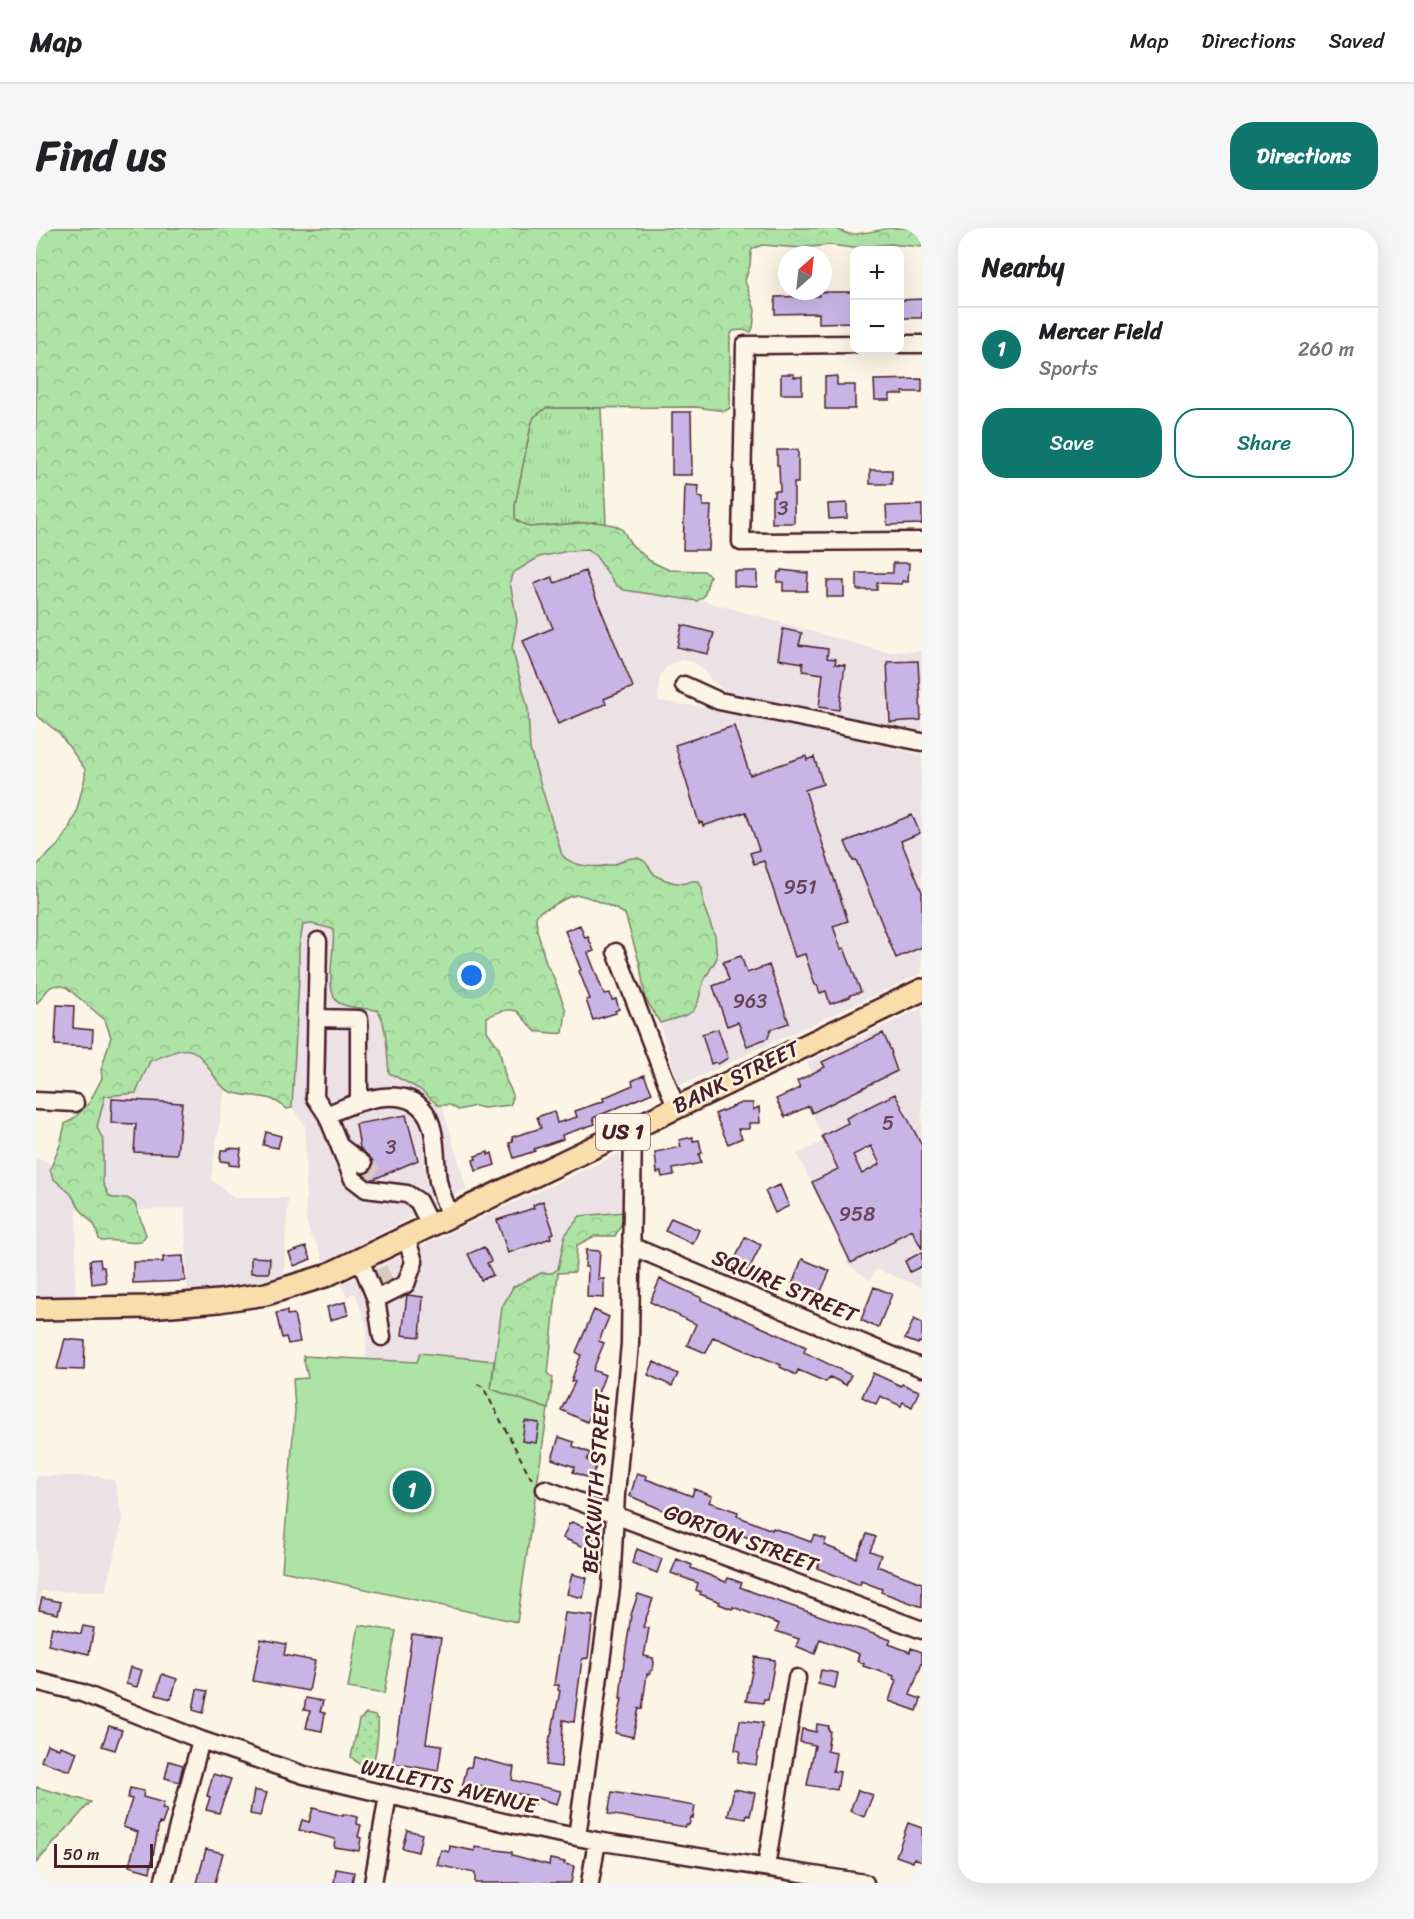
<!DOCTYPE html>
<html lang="en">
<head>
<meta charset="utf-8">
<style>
  body { margin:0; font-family:Sriracha,sans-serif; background:#f6f6f6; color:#202124 }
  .controls { position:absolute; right:18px; top:18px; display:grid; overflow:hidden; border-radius:12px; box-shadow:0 6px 24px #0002 }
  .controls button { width:54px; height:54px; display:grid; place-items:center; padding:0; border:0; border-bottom:2px solid #e0e0e0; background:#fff; color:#202124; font:30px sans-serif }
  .compass { position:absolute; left:742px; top:18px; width:54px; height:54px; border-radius:50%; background:#fff; box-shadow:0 6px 24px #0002; rotate:27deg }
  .scale { position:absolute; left:18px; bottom:15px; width:99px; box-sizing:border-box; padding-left:6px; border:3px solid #4a1f2b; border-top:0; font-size:16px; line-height:21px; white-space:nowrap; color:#4a1f2b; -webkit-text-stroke:4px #fcf5e5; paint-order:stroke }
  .you { position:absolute; left:436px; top:748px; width:21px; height:21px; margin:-15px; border:4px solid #fff; border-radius:50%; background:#1a73e8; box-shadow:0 0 0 9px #1a73e833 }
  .badge { display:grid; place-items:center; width:39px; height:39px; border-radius:50%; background:#0f766e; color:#fff; font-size:20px; font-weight:700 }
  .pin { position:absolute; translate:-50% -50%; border:3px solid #fff; box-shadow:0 2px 6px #0006 }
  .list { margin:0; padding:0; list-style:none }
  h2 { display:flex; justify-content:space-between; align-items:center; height:78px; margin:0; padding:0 24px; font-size:26px }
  h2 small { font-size:20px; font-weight:400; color:#757577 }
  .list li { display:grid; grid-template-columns:39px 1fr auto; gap:18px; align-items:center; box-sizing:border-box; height:84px; padding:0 24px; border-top:2px solid #e0e0e0 }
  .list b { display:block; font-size:22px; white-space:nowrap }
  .list p { margin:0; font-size:20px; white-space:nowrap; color:#757577 }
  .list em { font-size:20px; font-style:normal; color:#757577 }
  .actions { display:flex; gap:12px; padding:18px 24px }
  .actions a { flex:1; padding:14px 0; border:2px solid #0f766e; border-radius:24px; text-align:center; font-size:21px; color:#0f766e }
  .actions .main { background:#0f766e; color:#fff }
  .map { position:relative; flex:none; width:886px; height:1655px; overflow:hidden; border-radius:24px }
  header { display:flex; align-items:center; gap:36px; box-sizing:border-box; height:84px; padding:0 30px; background:#fff; border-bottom:2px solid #e0e0e0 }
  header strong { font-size:28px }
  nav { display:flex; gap:33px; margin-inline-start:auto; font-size:21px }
  .intro { display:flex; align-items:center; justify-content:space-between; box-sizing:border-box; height:144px; padding:0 36px }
  h1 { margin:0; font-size:42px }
  .button { padding:15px 27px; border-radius:24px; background:#0f766e; color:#fff; font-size:21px; font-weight:700 }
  main { display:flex; gap:36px; padding:0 36px }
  aside { flex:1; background:#fff; border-radius:24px; box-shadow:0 6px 24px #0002 }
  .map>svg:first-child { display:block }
</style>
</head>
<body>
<header>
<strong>Map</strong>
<nav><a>Map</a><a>Directions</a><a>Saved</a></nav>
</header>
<div class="intro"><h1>Find us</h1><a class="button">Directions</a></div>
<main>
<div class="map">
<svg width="886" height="1655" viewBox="0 0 886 1655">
  <defs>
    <pattern id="grass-tufts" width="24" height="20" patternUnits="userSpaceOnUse" patternTransform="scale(1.5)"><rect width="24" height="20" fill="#ade3a5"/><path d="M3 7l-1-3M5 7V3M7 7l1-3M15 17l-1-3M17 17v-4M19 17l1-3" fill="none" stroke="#96c28e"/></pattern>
    <pattern id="forest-crowns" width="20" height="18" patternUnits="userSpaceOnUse" patternTransform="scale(1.5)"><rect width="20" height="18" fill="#ade3a5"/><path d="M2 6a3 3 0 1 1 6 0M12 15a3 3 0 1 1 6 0" fill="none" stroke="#96c28e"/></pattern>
    <pattern id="park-dots" width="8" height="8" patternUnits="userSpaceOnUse" patternTransform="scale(1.5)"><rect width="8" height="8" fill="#ade3a5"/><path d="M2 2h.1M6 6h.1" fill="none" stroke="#96c28e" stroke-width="1.8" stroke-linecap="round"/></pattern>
  </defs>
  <rect width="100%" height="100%" fill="#fcf5e5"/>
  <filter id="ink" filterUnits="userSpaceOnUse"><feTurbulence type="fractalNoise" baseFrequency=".0167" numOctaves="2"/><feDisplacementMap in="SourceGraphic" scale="12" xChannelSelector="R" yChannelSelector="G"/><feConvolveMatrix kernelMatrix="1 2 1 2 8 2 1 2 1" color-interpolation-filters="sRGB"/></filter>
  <g filter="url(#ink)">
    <path fill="#ece2e5" d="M551 322 559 326 580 357 588 362H602L633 370 665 372 849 424 886 423V506L690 464 675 452 669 443 658 434 646 432 636 435 629 441 624 449 622 473 697 483 886 527V745L643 858 624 795 651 787 662 774 668 752 681 730 679 708 668 679 666 660 658 652 641 656 624 650 617 646 610 634 593 630 576 637 558 639 532 634 526 627 494 521 492 481 476 420 481 393 474 354 476 346 503 329 532 323Z
      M276 696 297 701 299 710 295 741 296 767 309 778 341 782 344 785 348 797 350 824 369 855 385 862 406 878 431 961 288 1034 278 1010H275L270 992 269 898 256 880 264 706 267 697Z
      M886 780V1059L840 1041 834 1052 811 1036V1026L761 926 788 913 776 885 791 877 771 834Z
      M143 822H152L160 825 189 861 175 951 198 970H252L248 1047 189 1061 151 1063 149 980 101 982 99 975 91 970H77L73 968 67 955V912L61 899 69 868 105 858 114 833Z
      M584 925 588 984 544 988 529 1007 522 1045 466 1079 458 1133 384 1125 381 1134 330 1132 331 1100 319 1065 311 1069 305 1056Z
      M0 930 17 936 14 942 18 950 35 966 41 976 39 1068 0 1069Z
      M0 1248H60L78 1252 87 1292 69 1364 5 1363 0 1383Z"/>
    <path fill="url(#grass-tufts)" stroke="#7c8168" stroke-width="1.5" d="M510 180H565L570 296 559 294 493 299 481 293 479 290V277L495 197 498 189Z"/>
    <path fill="url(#forest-crowns)" stroke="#7c8168" stroke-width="1.5" d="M0 0H799C803 2 808 5 813 6 816 7 848 2 851 0H886V19L854 16 817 20 794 17 766 20 726 17 718 20 715 23 714 37 709 53 719 82 717 100 715 104 706 102 697 103 694 108V180L689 183 659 179 510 180 498 189 495 197 479 277V290L481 293 493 299 559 294 578 297 586 301 595 316 614 333 633 342 668 343 674 348 668 368 661 373 588 362 580 357 559 327 551 322 532 323 503 329 480 343 476 346 474 354 481 393 476 420 492 481 494 521 526 627C536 639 560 640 575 637 584 636 591 628 602 630 613 633 613 644 622 649 629 652 641 657 649 655 654 654 656 652 662 653L666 660 668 679 679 708 681 730 668 752 662 774 658 782 651 787 624 795 609 770 604 737 589 686C580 681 549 666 541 667 532 668 523 674 515 679 508 682 503 682 500 689L501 702 510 735 518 750 530 783 527 805C521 807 508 803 500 804L481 783C469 780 461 785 451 789V803L463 820 470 852 476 864V873L474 877 448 880 439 878 422 882 414 877H402L385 862 353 845C351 830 351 791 341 782 329 780 314 781 303 775 287 766 300 718 297 701L276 696 267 697 263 719V750L256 880 251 881C246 877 240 873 235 871 221 867 206 869 193 863 175 855 169 817 145 822 135 824 124 830 114 833L100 865 69 868 61 899 67 912V955L73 968 77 970H91L99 975 110 1007 105 1014C92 1016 79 1011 66 1013L63 1011 59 998 44 981 35 966 18 951 14 942 24 917 29 896 37 891 53 875 66 850 65 842 75 809 69 792 30 759C10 753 12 766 0 776V638L22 617 32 602 40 585 49 549V541L23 505 0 487Z
      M588 984 585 997 579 1008H559L541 1017 539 1044 522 1045 512 1146 517 1150 512 1181 455 1161 466 1079 477 1059 505 1045H516L522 1041 529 1007 544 988Z
      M0 1559 55 1574 0 1635Z"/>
    <path fill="url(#park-dots)" stroke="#7c8168" stroke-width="1.5" d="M330 1486 339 1488 342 1492C343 1500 340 1532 336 1537L323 1536 315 1529 323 1492Z"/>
    <path fill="#ade3a5" stroke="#7c8168" stroke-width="1.5" d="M384 1125 458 1133 455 1161 512 1181 481 1394 246 1343 259 1182 257 1151 272 1150 267 1128 381 1134Z
      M323 1397 360 1403 348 1466 312 1460Z"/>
    <path fill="#c8b5e5" stroke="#4a1f2b" stroke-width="1.5" fill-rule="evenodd" d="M783 64H819V94L783 95V85L739 86V69L783 68Z
      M886 71V90H864V72Z
      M745 146H758V149H766V166H745Z
      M801 148V157H819V181H789V149Z
      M886 151V164H867V166H854V172H839L838 152Z
      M636 184H655L656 247H636Z
      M741 222H762V255H758V295H736V268H738V263H744L743 237H741Z
      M834 242H856V256H834Z
      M649 257 663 258 662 269 667 270V278H675L673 322H647Z
      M811 275V290L793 291 792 276Z
      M886 277V296L851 297 850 278Z
      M857 335H873L872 354 866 353V356L841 355V362H821V345H857Z
      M745 342 772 345 771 363H747V354H741L742 344H745Z
      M549 343 597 459 568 471 570 476 522 496 487 413 517 400 498 356 516 349 519 355Z
      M698 343H721V359L698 358Z
      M791 353H808V369H791Z
      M646 397 678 405 672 426 641 419Z
      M747 401 766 405 763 417 792 421 791 430 800 431 799 436 809 437 803 482 783 479 787 446 767 443V435L742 431Z
      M882 433 885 492 854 494 851 434Z
      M698 498 714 547 770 528 771 532 778 529 787 556 769 562 812 693 797 698 805 721 808 720 825 764 814 767V769L794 776 790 763 784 765 781 757H779L769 726 759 729 728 633 718 636 714 625 723 622 710 584 667 598 666 594 663 595 639 517Z
      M876 587 884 605 865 613 886 664V719L860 730 820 632 817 633 809 614Z
      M544 697 549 710 552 709 558 723 552 725 568 766 574 765 576 772 580 771 583 781 579 783 580 785 557 792 550 772 554 771 543 743 545 742 529 703Z
      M705 728 711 745 733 737 753 795 735 801 732 810 711 818 702 794 691 798 677 758 693 752 687 734Z
      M21 777 38 778 37 800 57 802 56 819 19 817Z
      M682 801 692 830 682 836 679 834 675 836 666 806Z
      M847 805 856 825 855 826 861 843 776 885 773 878 749 889 740 871 764 860 761 853 789 839 786 834Z
      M608 847 616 865 557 890 559 896 526 907 527 911 498 921 499 923 478 930 473 915 477 914 476 909 505 900 501 889 518 883 521 895 541 889 539 883 568 873 567 870 597 857 596 853Z
      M859 866 886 918V1021L876 1002 858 1011 859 1013 815 1035 776 954 802 941 786 908 812 895 810 890ZM835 918 844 936 826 946 817 927Z
      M76 871 146 875 141 926 98 924 100 896 75 895Z
      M705 875H717V882L723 879 724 895H713V901H702L706 910 692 916 679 886Z
      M370 887 382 932 338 951H334L329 946 336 942 337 933 324 920 320 896Z
      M230 904 245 908 242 920 227 917Z
      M657 909V913L663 912 666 925 663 926 665 935 637 941 638 947 626 949 625 944 621 945 619 924 645 919 643 912Z
      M192 920 205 921 203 938 193 937V934L184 933 185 922H192Z
      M452 924V927L456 925 459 937 440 943 437 932 440 931 439 928Z
      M744 957 753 978 739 985 729 963Z
      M507 973 518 1005 514 1006 515 1010 472 1025 461 992 498 980 497 977Z
      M635 990 663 1002 657 1016 629 1003Z
      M709 1009 725 1017 712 1043 697 1036Z
      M270 1019 275 1031 258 1038 253 1025Z
      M448 1019 455 1033 451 1035 457 1047 445 1052 432 1026Z
      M550 1022 564 1023 562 1051H568V1070L551 1069 552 1039H549Z
      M886 1024V1038L874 1044 869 1033Z
      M147 1028 149 1053 97 1055V1034H127V1029Z
      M215 1029 234 1030 233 1045H215Z
      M64 1031 65 1039H68L70 1054 56 1056 54 1032Z
      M766 1031 794 1043 782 1070 755 1059Z
      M624 1051 666 1070 665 1072 770 1119 768 1124 815 1147 810 1157 794 1149 790 1154 762 1142 760 1147 744 1139 745 1137 677 1109 670 1125 651 1117 660 1096 614 1074Z
      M838 1059 856 1066 842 1100 825 1092Z
      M371 1067 387 1069 384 1109 366 1107Z
      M309 1074 312 1087 294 1092 291 1079Z
      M558 1082 573 1089 563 1113 568 1115 557 1142 569 1147 559 1173 560 1174 551 1194 525 1182 539 1154 535 1153 545 1127 540 1124Z
      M251 1083V1087L258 1086 264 1114 252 1116 250 1109 246 1110 240 1085Z
      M878 1091 886 1095V1115L883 1114 882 1116 869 1111Z
      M29 1111 49 1113 48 1142 21 1141Z
      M618 1134 642 1146 636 1158 612 1147Z
      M837 1145 865 1158 866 1156 883 1163 876 1179 867 1174 865 1178 844 1168 840 1176 826 1169Z
      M489 1193 503 1195 500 1215 486 1213Z
      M523 1209 538 1214 537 1218 554 1225 551 1232 561 1236 555 1251 537 1244 539 1239 516 1231Z
      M601 1245 611 1248 610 1251 656 1268 658 1261 676 1268 673 1274 702 1284 701 1288 736 1302 737 1300 775 1314 778 1307 790 1311 788 1317 820 1330 831 1306 840 1309 834 1323 845 1327 841 1338 886 1355V1379L845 1364 846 1361 825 1353 824 1357 781 1340 784 1334 749 1322 747 1328 729 1322 731 1317 695 1303 693 1308 664 1298 594 1268Z
      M536 1294 560 1304 553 1321 527 1310 533 1296H535Z
      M601 1321 626 1331 621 1345 596 1335Z
      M641 1331 656 1337 655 1340 690 1354 692 1350 706 1355 704 1359 732 1370 855 1412 853 1416 874 1424 875 1420 886 1424V1435L874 1467 885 1471 881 1483 853 1473 860 1452 857 1451 858 1448 827 1438 828 1436 821 1433 823 1426 784 1411 779 1426 760 1418 763 1411 740 1403 743 1396 697 1379 696 1381 683 1376 684 1374 664 1366 665 1364 660 1362 662 1355 635 1345Z
      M536 1346 551 1350 547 1370 531 1366Z
      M602 1366 617 1371 607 1399 613 1400 608 1428 617 1430 618 1435 617 1442 614 1443V1446H611L606 1481 603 1480 597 1509 579 1505 586 1471H584L587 1441 595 1387Z
      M6 1370 25 1374 22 1386 3 1382Z
      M529 1385 557 1388 552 1430 546 1431 538 1494 527 1492 525 1539 510 1537 514 1508H515L524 1463 522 1462 523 1457H518Z
      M47 1398 58 1400 53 1426 12 1417 16 1399 45 1406Z
      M376 1406 405 1410 390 1515 406 1517 402 1543 357 1535Z
      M225 1411 250 1416 248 1427 279 1433 273 1463 217 1453Z
      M719 1429 739 1432 732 1472 728 1471 727 1475 710 1473Z
      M94 1439 106 1442 101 1459 90 1456Z
      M785 1442 802 1445 799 1460 782 1456Z
      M126 1446 141 1451 135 1471 120 1467Z
      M161 1461 172 1463 167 1485 157 1482Z
      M270 1470 287 1473 284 1484 289 1485 286 1503 270 1500 274 1483 268 1482Z
      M704 1492 727 1495 720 1537 702 1534 704 1523 699 1522Z
      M781 1496 793 1498 792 1502 794 1503 791 1523 800 1525 797 1543 804 1544 801 1562 771 1557 779 1517 764 1514 766 1501 780 1504Z
      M73 1498 86 1502 79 1522 66 1518Z
      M11 1516 23 1521 24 1518 41 1524 34 1543 5 1533Z
      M437 1529 478 1539 476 1552 525 1563 521 1576 500 1570 499 1576 489 1575 490 1567 457 1563V1561L438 1556 437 1562 426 1560 431 1539H435Z
      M133 1533 147 1537 143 1554 129 1550Z
      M177 1546 195 1551 183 1585 170 1582 174 1569 171 1568Z
      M94 1560 108 1563 107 1569 128 1575 126 1581 131 1582 126 1596 123 1595 114 1644 93 1638 102 1604 87 1599 96 1571 92 1570Z
      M698 1561 719 1565 714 1588 711 1587 710 1591 692 1588Z
      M218 1562 231 1565 224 1588 214 1586Z
      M822 1562 837 1567 828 1589 814 1583Z
      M576 1564 659 1578 657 1590 655 1589 653 1597H650L649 1599 572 1586Z
      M277 1580 307 1588V1586L322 1589 321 1596 325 1597 322 1609 325 1610 323 1623 298 1619 299 1611 263 1602 266 1592 273 1594Z
      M872 1595 886 1600V1633L878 1630 877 1634 860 1628Z
      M371 1602 386 1606 382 1624 366 1620Z
      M414 1618 439 1623V1619L476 1624V1627L513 1637 514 1631 529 1634 528 1636 538 1638 535 1655H439V1645L401 1637 405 1622 413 1624Z
      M170 1621 187 1625 179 1655H161Z
      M300 1641 318 1644 316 1655H298Z"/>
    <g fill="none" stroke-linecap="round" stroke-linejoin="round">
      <path stroke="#d8cac0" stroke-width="16" stroke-dasharray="16 8" stroke-linecap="butt" d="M327 936 343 949
        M339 1051 359 1042"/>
      <g stroke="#4a1f2b" stroke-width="21">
        <path id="minor" d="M818 116 709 117 705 314 886 313
          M864 116H886
          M648 457 683 473 886 514
          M282 713 279 869 291 887
          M580 724 640 879
          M280 790 323 791V873
          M0 873 39 875
          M305 919 327 936
          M394 997 382 973 371 966 330 961 317 951 291 887C319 874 373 852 392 889 401 906 399 934 402 953 405 966 409 976 415 988
          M595 1018 886 1140
          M324 1032 340 1071 370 1056 378 1034 370 1009
          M340 1071 346 1109
          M509 1261 886 1402
          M0 1453 46 1465 165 1512 268 1547 480 1597 561 1613 829 1655
          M541 1609 575 1360 580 1266 594 1116 597 899
          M730 1639 761 1450
          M127 1655 165 1512
          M337 1655 352 1567
          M554 1655 561 1613"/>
      </g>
      <g stroke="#4a1f2b" stroke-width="26">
        <path id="major" d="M0 1081 112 1079 183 1073 230 1066 289 1048 886 762"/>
      </g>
      <path stroke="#4a1f2b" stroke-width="2" stroke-dasharray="6 4.5" stroke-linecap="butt" d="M441 1156 447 1159 495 1250 498 1251"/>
      <use href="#minor" stroke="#fcf5e5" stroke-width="16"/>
      <use href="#major" stroke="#f9deab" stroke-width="21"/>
    </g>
  </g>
  <g text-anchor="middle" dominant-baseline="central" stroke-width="5" stroke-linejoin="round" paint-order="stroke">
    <g font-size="20" fill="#6a445a">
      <text x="747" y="280">3</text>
      <text x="764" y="659">951</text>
      <text x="714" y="773">963</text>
      <text x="852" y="895">5</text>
      <text x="355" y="919">3</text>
      <text x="821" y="986">958</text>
    </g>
    <rect fill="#fcf5e5" stroke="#7f5f63" stroke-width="1.5" x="560" y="886" width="54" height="36" rx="4.5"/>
    <g font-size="21" font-weight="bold" fill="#4a1f2b">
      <text x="587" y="904">US 1</text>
    </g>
    <g font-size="22" fill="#4a1f2b" stroke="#fcf5e5">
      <text transform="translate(700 849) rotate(-26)">BANK STREET</text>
      <text transform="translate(749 1058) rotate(23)">SQUIRE STREET</text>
      <text transform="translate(560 1254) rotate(-86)">BECKWITH STREET</text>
      <text transform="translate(705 1310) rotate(20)">GORTON STREET</text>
      <text transform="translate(413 1558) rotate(13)">WILLETTS AVENUE</text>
    </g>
  </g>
</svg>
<div class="controls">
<button>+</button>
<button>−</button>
</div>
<svg class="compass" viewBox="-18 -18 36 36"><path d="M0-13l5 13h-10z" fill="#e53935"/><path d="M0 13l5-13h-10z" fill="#757577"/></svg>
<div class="scale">50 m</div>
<div class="you"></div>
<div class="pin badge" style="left:376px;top:1262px">1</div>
</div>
<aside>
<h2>Nearby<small></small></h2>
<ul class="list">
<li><span class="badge">1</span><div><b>Mercer Field</b><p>Sports</p></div><em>260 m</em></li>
</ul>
<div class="actions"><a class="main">Save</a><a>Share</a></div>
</aside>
</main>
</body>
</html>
